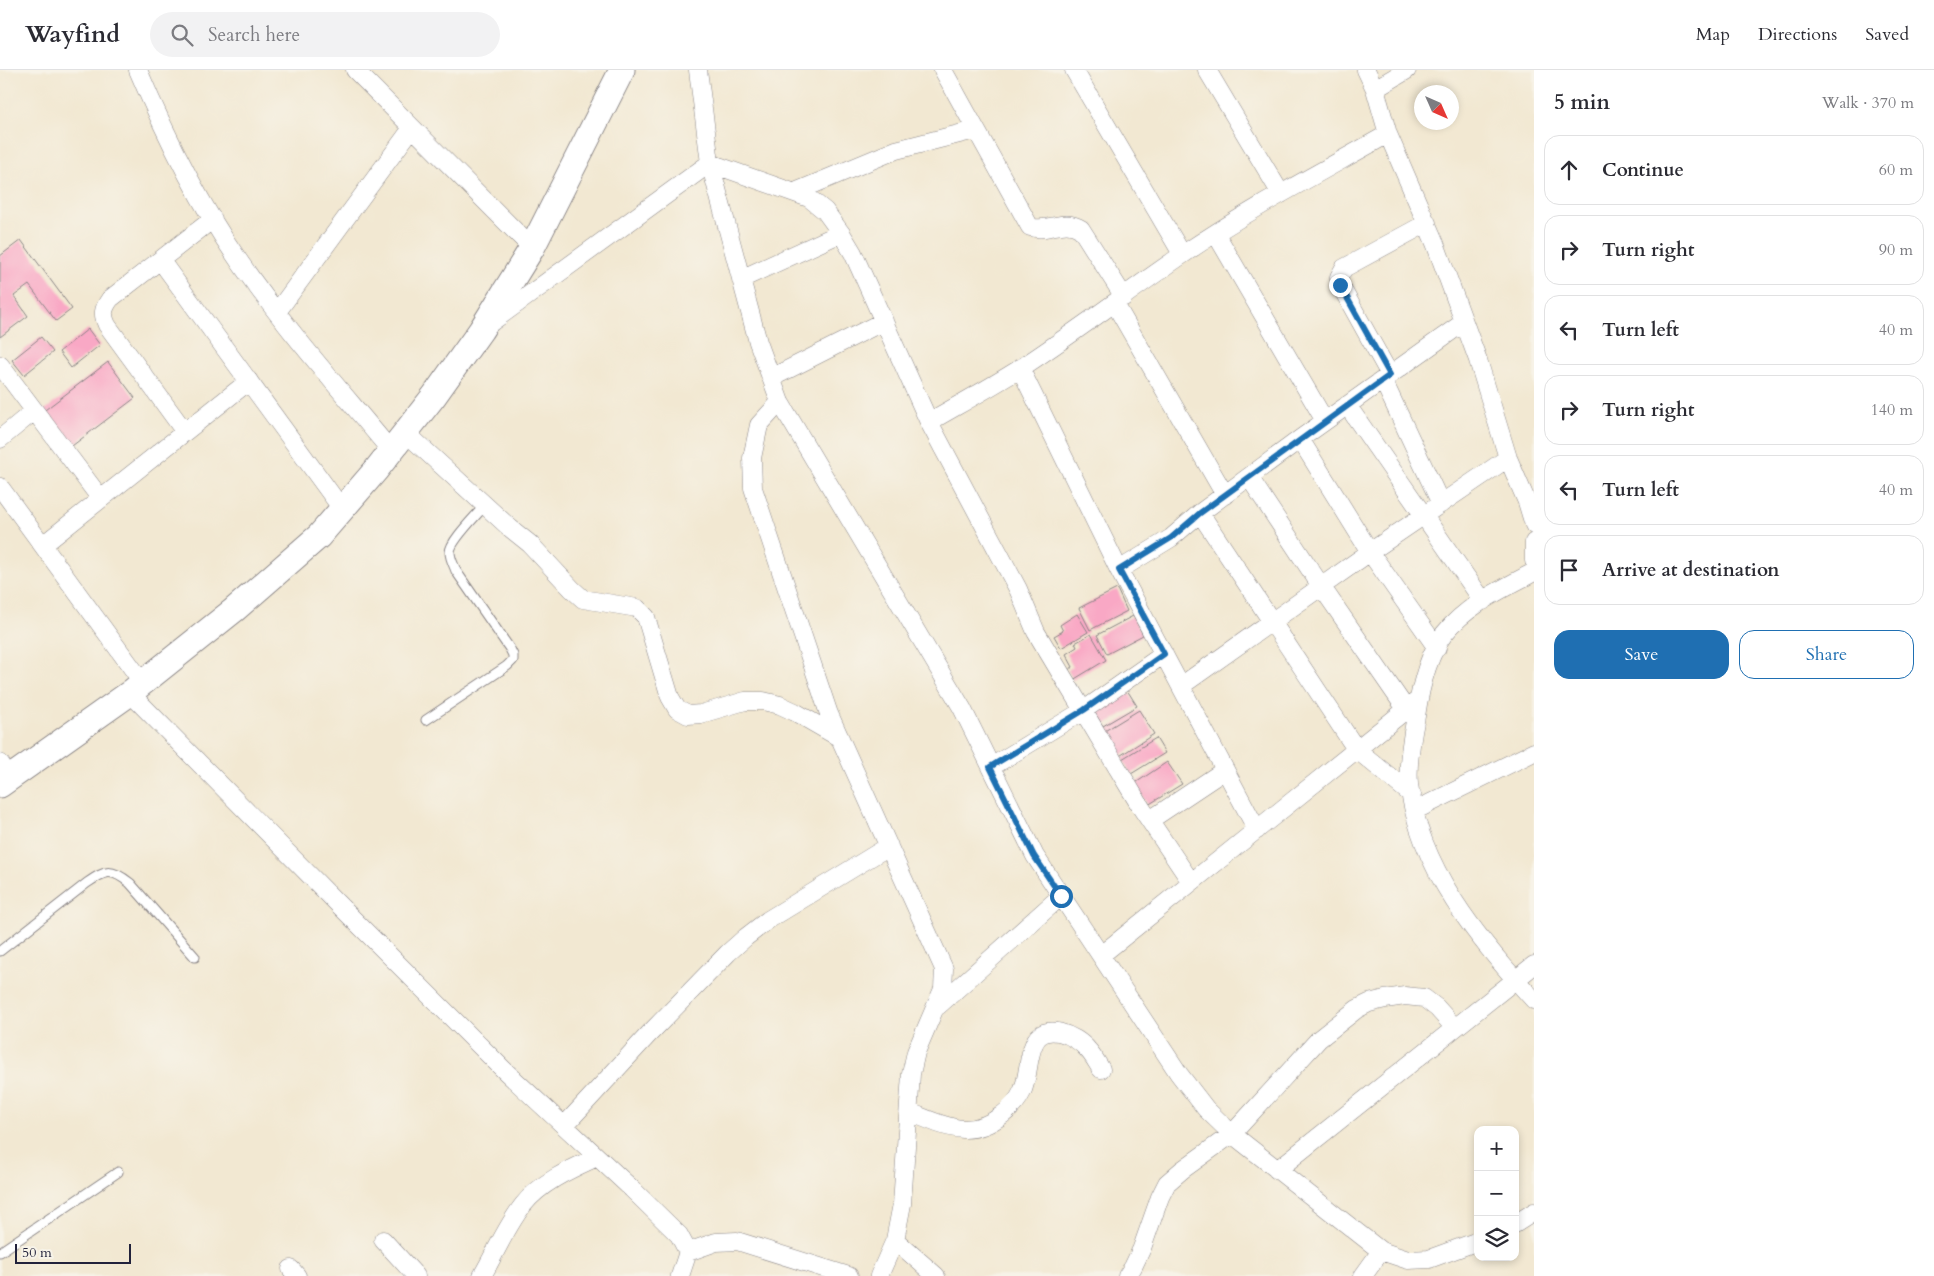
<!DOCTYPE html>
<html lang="en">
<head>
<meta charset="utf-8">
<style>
  body { margin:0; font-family:Cardo,serif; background:#f2f2f3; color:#2b2b33 }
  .controls { position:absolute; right:15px; bottom:15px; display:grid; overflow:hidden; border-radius:10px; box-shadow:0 2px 8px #0003 }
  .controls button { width:45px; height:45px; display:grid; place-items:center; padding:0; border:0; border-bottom:1px solid #e1e1e2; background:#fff; color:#2b2b33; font:25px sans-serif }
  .compass { position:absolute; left:1414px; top:15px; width:45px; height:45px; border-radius:50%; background:#fff; box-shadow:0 2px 8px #0003; rotate:135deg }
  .scale { position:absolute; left:15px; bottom:12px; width:116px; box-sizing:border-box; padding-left:5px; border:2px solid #22223b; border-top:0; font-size:14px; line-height:18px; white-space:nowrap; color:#22223b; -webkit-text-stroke:4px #f7f3e8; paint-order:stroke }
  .stop { position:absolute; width:15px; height:15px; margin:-11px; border:4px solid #1f6fb2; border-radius:50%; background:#fff }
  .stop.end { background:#1f6fb2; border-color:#fff; box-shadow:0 1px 5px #0008 }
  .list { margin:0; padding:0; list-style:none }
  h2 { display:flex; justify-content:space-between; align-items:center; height:65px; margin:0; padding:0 20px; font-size:21px }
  h2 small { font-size:16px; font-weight:400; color:#7c7c81 }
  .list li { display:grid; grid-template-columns:32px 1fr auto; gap:15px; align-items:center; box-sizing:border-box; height:70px; margin:0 10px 10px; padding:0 10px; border:1px solid #e1e1e2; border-radius:15px }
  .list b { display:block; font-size:19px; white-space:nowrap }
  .list em { font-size:16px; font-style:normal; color:#7c7c81 }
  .actions { display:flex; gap:10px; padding:15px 20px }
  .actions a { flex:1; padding:11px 0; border:1px solid #1f6fb2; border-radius:15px; text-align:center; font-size:18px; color:#1f6fb2 }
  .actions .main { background:#1f6fb2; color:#fff }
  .icon { flex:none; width:28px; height:28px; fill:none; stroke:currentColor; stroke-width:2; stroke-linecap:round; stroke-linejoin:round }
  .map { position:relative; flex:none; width:1534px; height:1206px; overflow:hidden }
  header { display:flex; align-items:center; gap:30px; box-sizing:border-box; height:70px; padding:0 25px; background:#fff; border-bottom:1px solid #e1e1e2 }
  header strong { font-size:24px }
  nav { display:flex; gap:28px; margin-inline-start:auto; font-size:18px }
  .search { width:350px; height:45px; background:#f2f2f3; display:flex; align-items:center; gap:12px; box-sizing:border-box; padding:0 18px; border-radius:28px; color:#7c7c81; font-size:19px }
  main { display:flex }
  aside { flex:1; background:#fff }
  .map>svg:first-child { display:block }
</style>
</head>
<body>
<header>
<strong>Wayfind</strong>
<div class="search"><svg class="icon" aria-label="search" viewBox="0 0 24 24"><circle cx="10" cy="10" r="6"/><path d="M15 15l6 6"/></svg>Search here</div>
<nav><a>Map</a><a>Directions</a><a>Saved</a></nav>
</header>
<main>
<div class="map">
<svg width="1534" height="1206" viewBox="0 0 1534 1206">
  <rect width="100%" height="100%" fill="#f7f3e8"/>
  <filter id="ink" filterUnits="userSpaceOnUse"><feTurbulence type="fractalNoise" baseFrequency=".02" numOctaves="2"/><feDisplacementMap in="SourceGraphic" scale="10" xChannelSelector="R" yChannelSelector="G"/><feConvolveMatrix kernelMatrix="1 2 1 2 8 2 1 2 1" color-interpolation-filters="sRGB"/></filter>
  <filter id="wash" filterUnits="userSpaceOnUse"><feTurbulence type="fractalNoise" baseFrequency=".0096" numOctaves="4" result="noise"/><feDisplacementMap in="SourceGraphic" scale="20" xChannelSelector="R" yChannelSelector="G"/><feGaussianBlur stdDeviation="1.12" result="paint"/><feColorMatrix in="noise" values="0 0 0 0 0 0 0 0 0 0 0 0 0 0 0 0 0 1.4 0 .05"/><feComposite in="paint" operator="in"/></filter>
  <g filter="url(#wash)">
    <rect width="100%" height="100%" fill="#f2e8d2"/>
    <g id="blocks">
      <path fill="#f9a8c5" d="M21 170 72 239 56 251 29 215 14 226 28 246 0 267V186Z
        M88 259 100 275 71 298 59 282Z
        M41 267 53 282 24 305 12 290Z
        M108 292 135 328 68 379 41 343Z
        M1117 519 1127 541 1090 560 1079 538Z
        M1077 544 1088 562 1061 578 1054 566 1063 561 1060 555Z
        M1133 546 1143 565 1107 584 1097 565Z
        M1091 564 1106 590 1073 610 1068 600 1073 597 1066 584 1077 577 1075 573Z
        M1127 620 1137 636 1103 656 1093 640Z
        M1139 640 1154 664 1118 687 1103 662Z
        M1156 668 1165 683 1131 704 1122 689Z
        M1167 692 1182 714 1148 735 1134 714Z"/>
    </g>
  </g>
  <g filter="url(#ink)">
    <use href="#blocks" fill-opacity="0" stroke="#8a8586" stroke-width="1"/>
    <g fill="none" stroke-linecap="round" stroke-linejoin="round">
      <g stroke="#8a8586" stroke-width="11">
        <path id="lane" d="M426 650 507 596 513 590V585L510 579 456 501C454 495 450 489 450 482 450 471 477 445 485 435
          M0 881 87 813C106 800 111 798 130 813L195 887
          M0 1182 118 1102"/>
      </g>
      <g stroke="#8a8586" stroke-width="19">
        <path id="street" d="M138 0C166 66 198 132 239 191 285 258 339 318 391 381
          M355 0 532 178
          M698 0 710 93 758 272 780 332 962 638 1035 786 1179 1004 1206 1039 1232 1064 1381 1181 1363 1206
          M943 0 1030 157C1050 163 1063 147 1081 159L1124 227
          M1074 0 1182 184
          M1207 0 1281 124
          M1366 0 1375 19 1388 64 1435 173 1478 290 1508 388 1527 432 1534 455
          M1375 19 1407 0
          M795 122 896 80 975 60
          M1216 164 1325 351
          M161 191 342 439
          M741 209 841 163
          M1115 234 1225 425
          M277 242 412 58
          M489 254 710 93 809 128 825 141 841 163 853 183 929 352 1018 519 1036 562 1142 739 1191 812
          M0 295 101 429
          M1020 298 1119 500 1257 760
          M1390 305 1340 215 1339 207 1344 198 1427 153
          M771 308 884 251
          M1383 310 1441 434
          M780 332 759 355 752 388 753 418 829 644 944 899 943 919 916 982 911 1004 902 1134 895 1170 879 1206
          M1347 335 1483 531
          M929 352C960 334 991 317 1021 298 1076 262 1128 222 1182 185 1248 140 1319 103 1388 64
          M185 362 107 255C102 244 103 239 110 229L213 149
          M405 362 510 458 530 474 572 519 583 529 637 538 646 547 670 627 677 639 688 645 701 644 745 631H763L780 635 795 642 840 668
          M0 369 34 341
          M1300 369 1370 482 1437 578
          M1249 407 1321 516 1406 639
          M0 417 143 613
          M1200 443 1356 679 1412 725
          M1534 472V491
          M43 475 249 311
          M1119 500 1171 468 1200 443 1300 369 1464 252
          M1534 502C1502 519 1467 535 1444 564 1427 586 1420 619 1416 646 1412 666 1407 693 1409 714 1419 798 1478 870 1534 930
          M1181 616 1370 482 1508 388
          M130 623 339 835 504 1000 632 1119 679 1165 688 1182 680 1206
          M0 693 10 708
          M991 697 1084 640 1164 584
          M1414 741 1534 682
          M1150 750 1225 700
          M1101 885 1418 630
          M938 936 1061 826
          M909 1042C943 1055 969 1071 1002 1045 1010 1039 1018 1031 1022 1022 1029 1007 1027 989 1034 974 1043 950 1076 965 1088 980 1093 985 1097 993 1101 999
          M564 1056 649 964 728 883 746 867 768 850 889 776
          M1277 1100 1534 895
          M1515 1154 1534 1142
          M383 1170 416 1206
          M895 1170 936 1206
          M1381 1181 1408 1190 1429 1189 1478 1171
          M688 1182 716 1172 737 1171 849 1206
          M291 1199 297 1206
          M482 1206C496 1182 506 1157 523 1135 541 1112 571 1099 597 1087
          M1127 1206 1133 1197 1142 1178 1160 1127 1167 1113 1182 1100 1232 1064 1319 969 1357 939 1369 933 1385 929 1405 926 1424 928 1437 938 1455 958"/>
      </g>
      <g stroke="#8a8586" stroke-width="27">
        <path id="secondary" d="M0 715 130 623 234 540 319 466 376 400 434 326 481 260 532 178 622 0"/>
      </g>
      <use href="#lane" stroke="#fff" stroke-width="9"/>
      <use href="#street" stroke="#fff" stroke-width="18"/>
      <use href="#secondary" stroke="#fff" stroke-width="25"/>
    </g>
  </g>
  <g fill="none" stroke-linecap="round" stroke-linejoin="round" filter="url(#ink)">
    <path stroke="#1f6fb2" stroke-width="6" d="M1061 826 1034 786 990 697 1084 640 1164 584 1119 500 1171 468 1200 443 1390 305 1340 215"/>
  </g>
</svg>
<div class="controls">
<button>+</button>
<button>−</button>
<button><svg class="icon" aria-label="layers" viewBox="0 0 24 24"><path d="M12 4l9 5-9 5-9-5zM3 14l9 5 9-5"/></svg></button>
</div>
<svg class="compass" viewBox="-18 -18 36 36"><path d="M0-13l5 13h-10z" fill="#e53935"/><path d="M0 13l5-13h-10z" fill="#7c7c81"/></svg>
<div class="scale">50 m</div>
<div class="stop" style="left:1061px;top:826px"></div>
<div class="stop end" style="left:1340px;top:215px"></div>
</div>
<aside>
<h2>5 min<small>Walk · 370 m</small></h2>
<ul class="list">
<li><svg class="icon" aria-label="ahead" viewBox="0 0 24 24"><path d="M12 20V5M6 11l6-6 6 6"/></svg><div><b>Continue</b></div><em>60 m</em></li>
<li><svg class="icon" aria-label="right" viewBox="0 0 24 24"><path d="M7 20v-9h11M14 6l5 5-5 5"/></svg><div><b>Turn right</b></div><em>90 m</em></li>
<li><svg class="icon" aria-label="left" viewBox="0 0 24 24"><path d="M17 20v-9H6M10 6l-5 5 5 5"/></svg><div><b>Turn left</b></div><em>40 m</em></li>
<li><svg class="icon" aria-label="right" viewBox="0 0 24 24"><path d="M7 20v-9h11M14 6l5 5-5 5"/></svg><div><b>Turn right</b></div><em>140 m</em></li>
<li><svg class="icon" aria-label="left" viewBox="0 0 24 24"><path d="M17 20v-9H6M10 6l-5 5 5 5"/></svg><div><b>Turn left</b></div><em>40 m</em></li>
<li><svg class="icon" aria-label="arrive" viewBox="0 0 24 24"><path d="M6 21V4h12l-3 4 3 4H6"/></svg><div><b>Arrive at destination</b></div></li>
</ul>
<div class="actions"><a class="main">Save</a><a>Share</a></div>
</aside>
</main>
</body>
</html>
